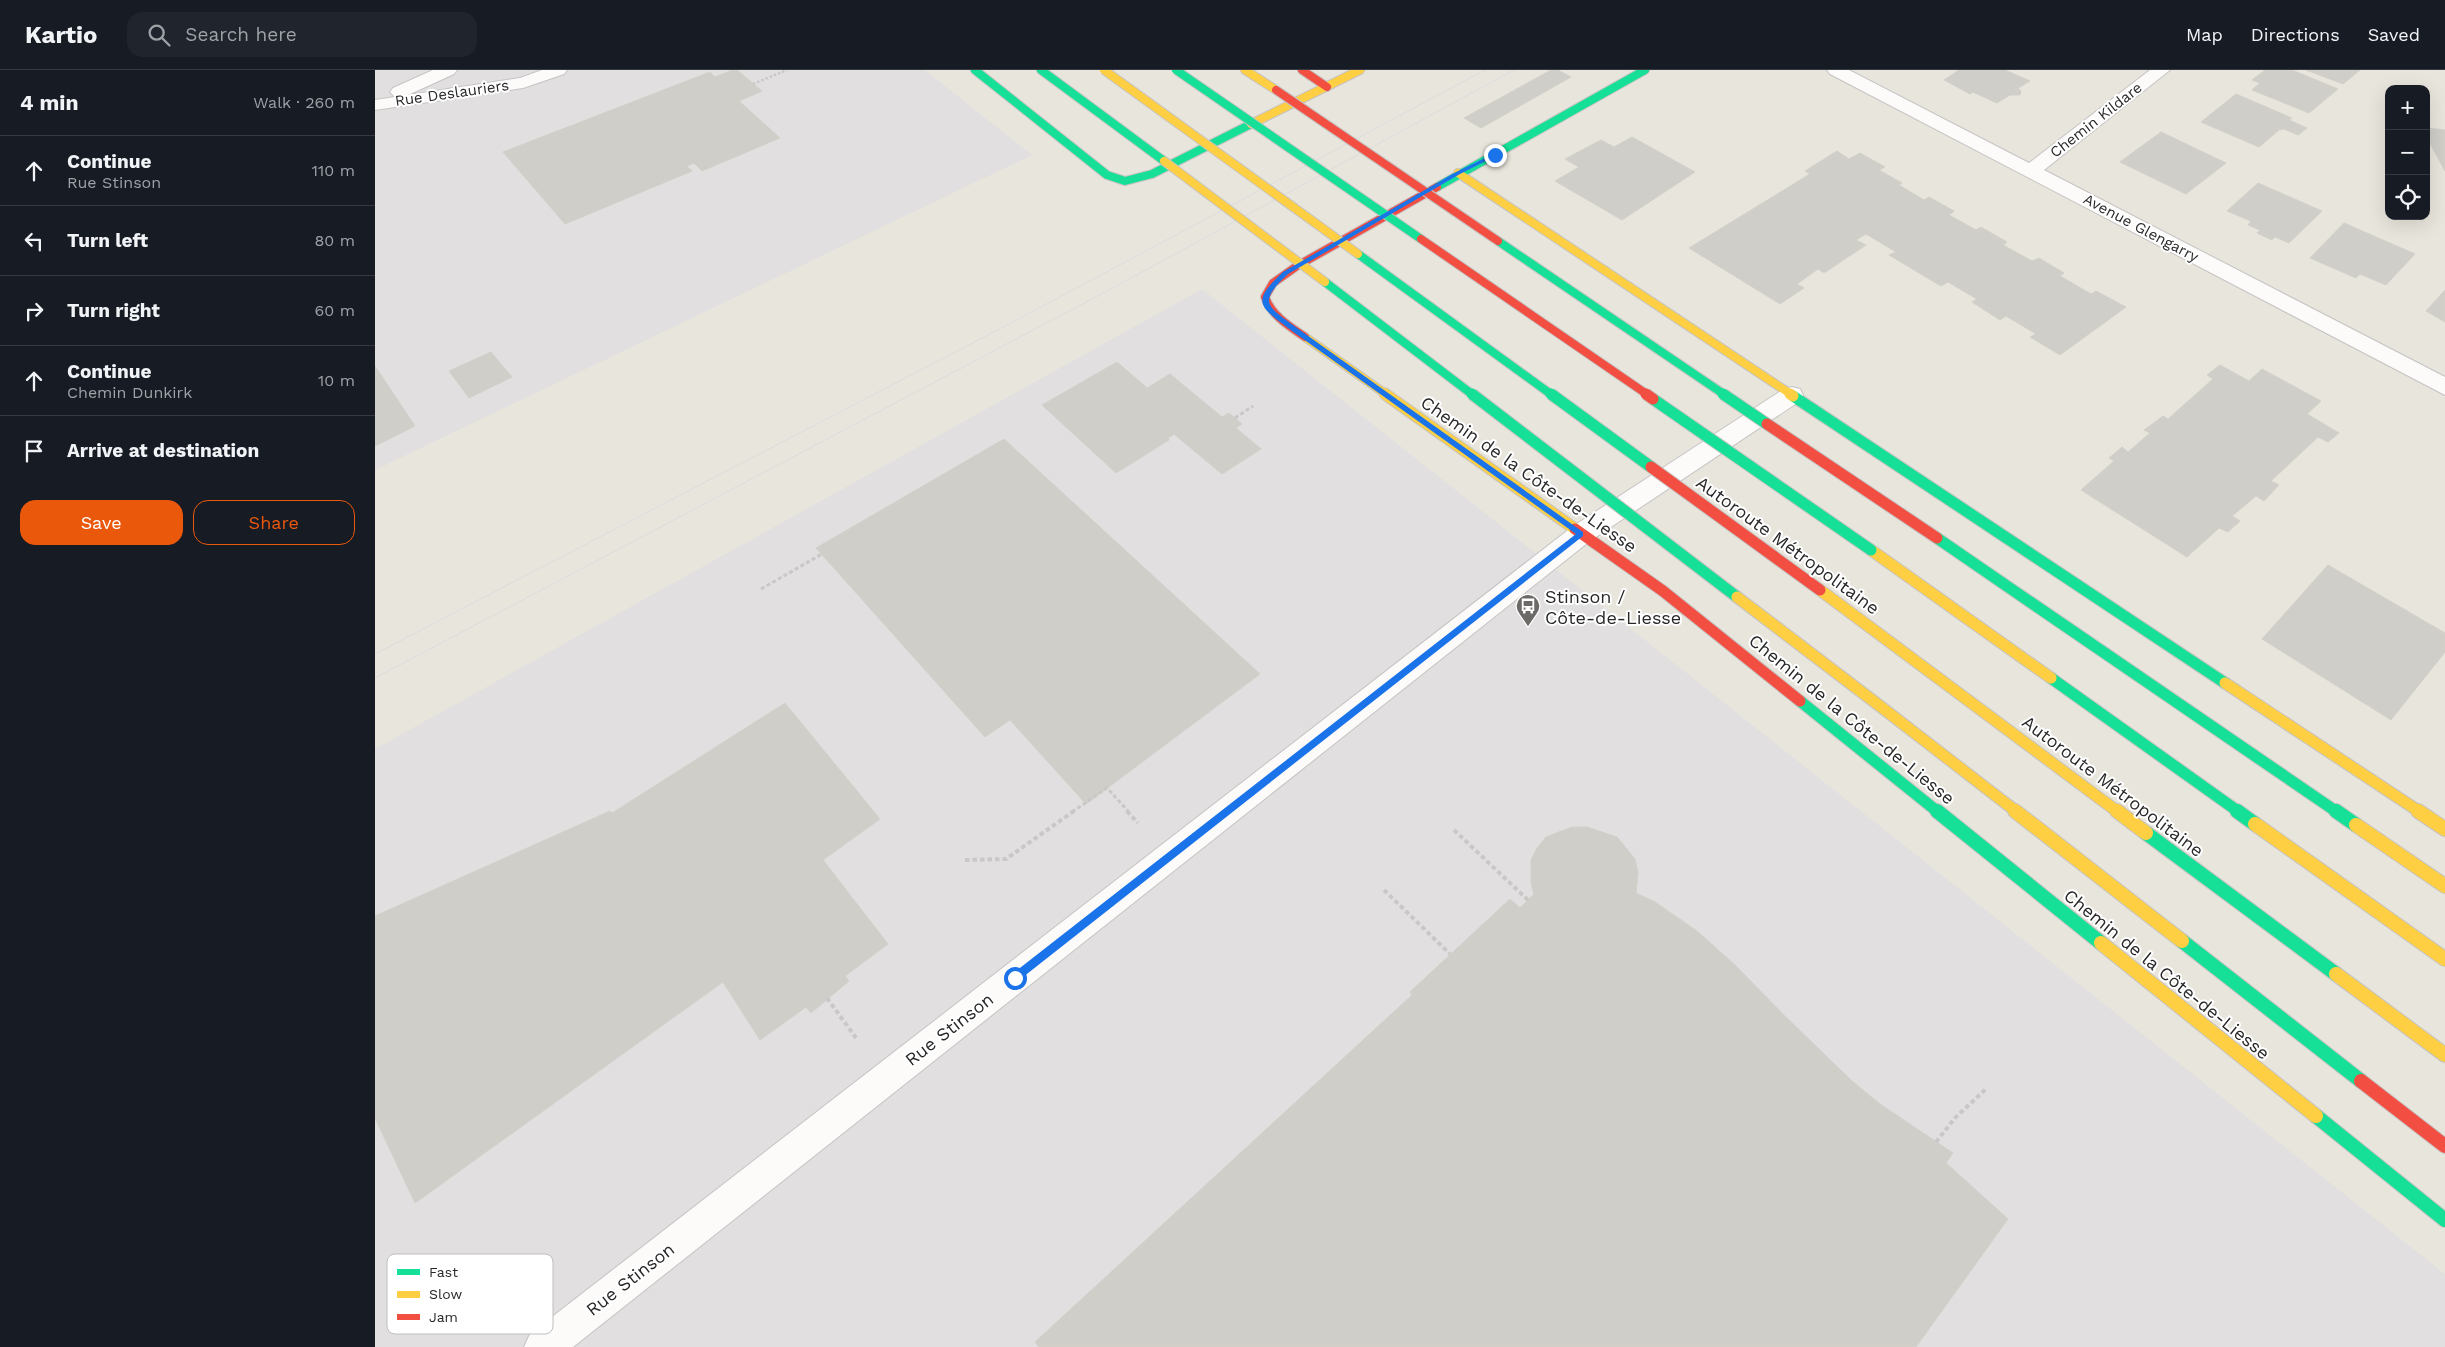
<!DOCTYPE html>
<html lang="en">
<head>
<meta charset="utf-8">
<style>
  body { margin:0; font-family:"Work Sans",sans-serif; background:#20242c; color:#f1f3f6 }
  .controls { position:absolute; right:15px; top:15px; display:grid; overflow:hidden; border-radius:10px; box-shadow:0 5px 20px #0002 }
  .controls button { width:45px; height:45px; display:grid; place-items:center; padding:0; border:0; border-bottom:1px solid #363941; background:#171b24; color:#f1f3f6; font:25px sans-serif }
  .stop { position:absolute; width:15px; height:15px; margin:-11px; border:4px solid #1a73e8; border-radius:50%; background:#fff }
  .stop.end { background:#1a73e8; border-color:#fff; box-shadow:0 1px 5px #0008 }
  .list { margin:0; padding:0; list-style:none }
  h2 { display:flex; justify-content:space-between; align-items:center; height:65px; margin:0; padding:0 20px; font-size:21px }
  h2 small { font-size:16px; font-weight:400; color:#9ea1a6 }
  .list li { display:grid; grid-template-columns:32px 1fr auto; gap:15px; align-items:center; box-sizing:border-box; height:70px; padding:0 20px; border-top:1px solid #363941 }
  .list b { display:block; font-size:19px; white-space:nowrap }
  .list p { margin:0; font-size:16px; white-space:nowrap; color:#9ea1a6 }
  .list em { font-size:16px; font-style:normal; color:#9ea1a6 }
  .actions { display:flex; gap:10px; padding:15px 20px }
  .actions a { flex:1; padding:11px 0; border:1px solid #ea580c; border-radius:15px; text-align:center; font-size:18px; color:#ea580c }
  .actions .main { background:#ea580c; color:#fff }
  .icon { flex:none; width:28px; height:28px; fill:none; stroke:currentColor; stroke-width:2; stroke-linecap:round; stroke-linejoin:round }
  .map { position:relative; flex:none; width:2070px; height:1277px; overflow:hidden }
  header { display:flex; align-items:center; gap:30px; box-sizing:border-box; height:70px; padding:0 25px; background:#171b24; border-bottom:1px solid #363941 }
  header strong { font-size:24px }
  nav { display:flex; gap:28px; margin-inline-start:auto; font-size:18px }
  .search { width:350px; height:45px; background:#20242c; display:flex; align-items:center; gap:12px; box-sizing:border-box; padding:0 18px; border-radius:15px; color:#9ea1a6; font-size:19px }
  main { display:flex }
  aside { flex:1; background:#171b24 }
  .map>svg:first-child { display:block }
</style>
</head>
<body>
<header>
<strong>Kartio</strong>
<div class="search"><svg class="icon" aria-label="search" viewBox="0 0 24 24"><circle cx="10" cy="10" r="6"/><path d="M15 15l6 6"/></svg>Search here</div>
<nav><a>Map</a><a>Directions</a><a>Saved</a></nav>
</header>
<main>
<aside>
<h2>4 min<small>Walk · 260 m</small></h2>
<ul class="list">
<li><svg class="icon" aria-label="ahead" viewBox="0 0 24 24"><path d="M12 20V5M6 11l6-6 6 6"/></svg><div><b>Continue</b><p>Rue Stinson</p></div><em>110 m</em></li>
<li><svg class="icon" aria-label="left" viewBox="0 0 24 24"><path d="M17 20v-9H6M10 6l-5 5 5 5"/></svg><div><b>Turn left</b></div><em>80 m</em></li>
<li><svg class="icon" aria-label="right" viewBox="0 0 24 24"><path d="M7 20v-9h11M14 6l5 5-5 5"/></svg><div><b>Turn right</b></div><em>60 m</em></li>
<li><svg class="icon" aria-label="ahead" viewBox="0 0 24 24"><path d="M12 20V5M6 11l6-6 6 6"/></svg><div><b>Continue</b><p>Chemin Dunkirk</p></div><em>10 m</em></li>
<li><svg class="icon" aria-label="arrive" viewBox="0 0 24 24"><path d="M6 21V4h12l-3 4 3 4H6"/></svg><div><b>Arrive at destination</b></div></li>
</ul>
<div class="actions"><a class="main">Save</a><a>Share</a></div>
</aside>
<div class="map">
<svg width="2070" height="1277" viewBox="0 0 2070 1277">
  <rect width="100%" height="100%" fill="#e8e5dc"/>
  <path fill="#e2dfe0" d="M0 0H550L657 85 0 400Z
    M827 219 2070 1204V1277H0V679Z"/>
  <path fill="#d0cec8" stroke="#d2d0c9" d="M358 0H362L387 21 364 31 405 68 327 101 319 93 312 96 317 101 190 154 128 82 335 2 340 7Z
    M1176 0H1183L1196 7 1106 58 1089 48Z
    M1584 0H1630L1655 11 1643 18 1646 21 1645 25H1635L1622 33 1598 22 1595 24 1569 10Z
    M1890 0H1917L1963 19 1934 43 1877 20 1885 13 1877 10Z
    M1931 0H1985L1968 14Z
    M1861 24 1917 48 1914 50 1932 58 1923 65 1909 59 1904 60 1884 77 1826 52Z
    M2051 58 2070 60V101L2051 66Z
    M1786 62 1851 93 1811 124 1745 92Z
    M1257 67 1320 102 1247 150 1180 111 1204 97 1190 89 1226 70 1239 77Z
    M1462 81 1474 89 1485 83 1510 97 1504 100 1527 113 1524 115 1549 130 1554 127 1579 141 1574 145 1601 160 1606 157 1632 172 1628 175 1657 191 1664 188 1689 203 1685 206 1716 224 1721 221 1751 237 1685 285 1655 267 1661 264 1631 246 1625 250 1597 232 1602 229 1573 212 1566 216 1514 185 1521 182 1491 164 1481 170 1491 175 1449 203 1443 199 1422 214 1429 218 1405 234 1314 178 1435 104 1430 101Z
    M1883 113 1947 141 1914 173 1900 167 1897 170 1882 163 1885 160 1873 155 1876 151 1852 141Z
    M1969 153 2040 184 2011 215 1985 204 1981 208 1935 188Z
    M2070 220V252L2051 241Z
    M116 282 137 307 94 328 74 301Z
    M742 292 772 318 795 304 847 347 854 343 867 354 861 358 886 379 847 404 799 364 793 368 794 370 741 403 667 335Z
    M1845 295 1874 311 1887 299 1946 331 1932 344 1964 363 1953 372 1943 367 1896 411 1904 415 1889 431 1881 426 1857 446 1865 451 1853 462 1844 458 1812 487 1706 420 1739 391 1734 388 1747 377 1753 382 1775 363 1769 360 1788 346 1793 349 1838 309 1832 305Z
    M0 296 40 356 0 376Z
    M629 369 885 604 711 734 635 650 610 667 441 478Z
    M1953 495 2070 563V582L2016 650 1887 569Z
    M410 633 505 749 448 790 513 874 470 906 474 911 436 943 431 937 385 970 348 912 40 1133 0 1048V846L235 741 237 743Z
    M1197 757H1212L1242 767 1260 789 1263 802 1261 823 1280 832 1322 861 1360 895 1410 946 1477 1011 1505 1034 1578 1083 1571 1093 1633 1149 1541 1277H664L660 1272 1037 925 1035 922 1135 829 1145 838 1159 824 1156 813V790L1162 778 1171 767Z"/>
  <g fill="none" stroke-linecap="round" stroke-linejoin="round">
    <g stroke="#c5c3c3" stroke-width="2">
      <path id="street" d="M58 0H82L79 4 33 25 145 8 167 0H192L189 4 148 18 0 40V30L20 27 15 22 18 18Z
        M1452 0H1474L1654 93 1775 0H1795L1669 100 2070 307V325L1455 4Z
        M1417 317 1425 319 1428 325 1425 331 1215 471 198 1277H149L155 1264 1197 457 1409 319Z"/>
    </g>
    <g stroke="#c5c3c3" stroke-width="10">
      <path id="fast-far2" d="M600 0 732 105 750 111 777 104 876 54
        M666 0 789 91
        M1062 117 1270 0"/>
    </g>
    <g stroke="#c5c3c3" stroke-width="13">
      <path id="fast-far1" d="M1418 326 1850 613
        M1626 512 1962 742
        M1676 608 1864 742
        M1425 631 1563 742"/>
    </g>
    <g stroke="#c5c3c3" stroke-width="16">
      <path id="fast" d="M1562 741 1726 873
        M1862 741 1880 754
        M1961 741 1981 755
        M1771 763 1961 904
        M1807 871 1986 1011
        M1941 1046 2070 1150"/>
    </g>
    <g stroke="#c5c3c3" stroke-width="10">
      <path id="slow-far2" d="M870 0 901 20
        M876 54 985 0
        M1083 103 1417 325
        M930 267 1012 325"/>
    </g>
    <g stroke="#c5c3c3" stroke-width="13">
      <path id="slow-far1" d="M1010 324 1200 459
        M1415 324 1418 326
        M1496 480 1676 608
        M1445 520 1743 742
        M1850 613 2045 742
        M1501 633 1642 742"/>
    </g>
    <g stroke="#c5c3c3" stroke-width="16">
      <path id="slow" d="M1640 741 1807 871
        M1742 741 1771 763
        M2043 741 2070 759
        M1880 754 2070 889
        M1981 755 2070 816
        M1726 873 1941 1046
        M1961 904 2070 985"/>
    </g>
    <g stroke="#c5c3c3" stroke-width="10">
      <path id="jam-far2" d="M927 0 952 17
        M930 267C914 256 897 246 890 227L898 213 922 196 1062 117"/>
    </g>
    <g stroke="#c5c3c3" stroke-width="13">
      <path id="jam-far1" d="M1200 459 1288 521 1425 631"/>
    </g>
    <g stroke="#c5c3c3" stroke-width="16">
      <path id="jam" d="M1986 1011 2070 1076"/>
    </g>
    <path stroke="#c9c8c7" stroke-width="2.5" stroke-dasharray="2.5 2" stroke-linecap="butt" d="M378 14 412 0"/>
    <path stroke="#c9c8c7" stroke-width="3" stroke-dasharray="4 2.5" stroke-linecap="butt" d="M860 348 878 336
      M386 519 447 484
      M697 742 732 718 754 742"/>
    <path stroke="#c9c8c7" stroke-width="4" stroke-dasharray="4.5 3" stroke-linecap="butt" d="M752 741 763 753
      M1079 760 1153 830
      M590 790 631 789 699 741
      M1009 820 1075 884
      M452 928 481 968
      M1561 1072 1580 1048 1612 1018"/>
    <use href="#street" fill="#fcfbfa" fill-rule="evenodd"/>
    <use href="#fast-far2" stroke="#16e098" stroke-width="8"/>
    <use href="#fast-far1" stroke="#16e098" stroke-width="11"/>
    <use href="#fast" stroke="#16e098" stroke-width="14"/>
    <use href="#slow-far2" stroke="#ffcf43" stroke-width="8"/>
    <use href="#slow-far1" stroke="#ffcf43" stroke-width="11"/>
    <use href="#slow" stroke="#ffcf43" stroke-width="14"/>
    <use href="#jam-far2" stroke="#f24e42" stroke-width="8"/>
    <use href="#jam-far1" stroke="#f24e42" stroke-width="11"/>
    <use href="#jam" stroke="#f24e42" stroke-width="14"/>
    <path stroke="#dcdcde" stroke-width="1" d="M0 584 636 253 1110 0
      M0 608 732 221 1139 0"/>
    <g stroke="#c5c3c3" stroke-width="10" stroke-linecap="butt">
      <path id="fast-bridge-far1" d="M801 0 1046 169
        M1123 171 1350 325
        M983 184 1177 325
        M950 212 1098 325"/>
    </g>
    <g stroke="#c5c3c3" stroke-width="13" stroke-linecap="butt">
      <path id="fast-bridge" d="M1097 324 1362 527
        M1176 324 1276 397
        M1348 324 1392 354
        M1278 329 1496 480
        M1562 468 1626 512"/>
    </g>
    <g stroke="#c5c3c3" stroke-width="10" stroke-linecap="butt">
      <path id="slow-bridge-far1" d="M729 0 983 184
        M789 91 950 212"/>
    </g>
    <g stroke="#c5c3c3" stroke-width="13" stroke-linecap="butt">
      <path id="slow-bridge" d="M1362 527 1501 633"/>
    </g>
    <g stroke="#c5c3c3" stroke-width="10" stroke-linecap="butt">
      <path id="jam-bridge-far1" d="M901 20 1123 171
        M1046 169 1273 325"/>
    </g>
    <g stroke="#c5c3c3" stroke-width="13" stroke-linecap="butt">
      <path id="jam-bridge" d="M1271 324 1278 329
        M1392 354 1562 468
        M1276 397 1445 520"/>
    </g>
    <use href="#fast-bridge-far1" stroke="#16e098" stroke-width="8"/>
    <use href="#fast-bridge" stroke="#16e098" stroke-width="11"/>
    <use href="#slow-bridge-far1" stroke="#ffcf43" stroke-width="8"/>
    <use href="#slow-bridge" stroke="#ffcf43" stroke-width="11"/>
    <use href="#jam-bridge-far1" stroke="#f24e42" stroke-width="8"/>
    <use href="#jam-bridge" stroke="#f24e42" stroke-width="11"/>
  </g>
  <path fill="#1a73e8" d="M1118 84 1123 85 1085 104 913 204C882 233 892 236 922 258L1208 462V466L643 911H636V905L1201 464 917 261C884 236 875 233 908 202L1081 102Z"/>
  <defs>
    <g id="bus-pin" transform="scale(1.25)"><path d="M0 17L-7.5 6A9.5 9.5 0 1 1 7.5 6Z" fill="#6b6a67" stroke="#fff"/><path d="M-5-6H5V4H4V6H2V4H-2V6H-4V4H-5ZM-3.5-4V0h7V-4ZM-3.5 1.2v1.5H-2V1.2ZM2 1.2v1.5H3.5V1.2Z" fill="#fff"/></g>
  </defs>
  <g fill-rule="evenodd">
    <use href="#bus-pin" x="1153" y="536"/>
  </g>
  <g text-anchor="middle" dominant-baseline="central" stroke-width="4" stroke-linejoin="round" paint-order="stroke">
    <g font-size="15" fill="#282828" stroke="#fff">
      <text transform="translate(77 23) rotate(-8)">Rue Deslauriers</text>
      <text transform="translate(1721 50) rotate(-38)">Chemin Kildare</text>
      <text transform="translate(1766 158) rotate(28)">Avenue Glengarry</text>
    </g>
    <g font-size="18" fill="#282828" stroke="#fff">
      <text transform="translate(1154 404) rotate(35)">Chemin de la Côte-de-Liesse</text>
      <text transform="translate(1413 475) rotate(36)">Autoroute Métropolitaine</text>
      <text transform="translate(1477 649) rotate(39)">Chemin de la Côte-de-Liesse</text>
      <text transform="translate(1738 716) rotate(37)">Autoroute Métropolitaine</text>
      <text transform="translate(1792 904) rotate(39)">Chemin de la Côte-de-Liesse</text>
      <text transform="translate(574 959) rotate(-38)">Rue Stinson</text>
      <text transform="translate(255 1209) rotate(-38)">Rue Stinson</text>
    </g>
    <g font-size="18" fill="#282828" stroke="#fff" text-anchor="start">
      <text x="1170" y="526">Stinson /<tspan x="1170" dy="21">Côte-de-Liesse</tspan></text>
    </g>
  </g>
  <rect x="12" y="1184" width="166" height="80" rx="8" fill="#fff" stroke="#bebebe" stroke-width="1"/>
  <rect x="22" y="1199" width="23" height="6" fill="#16e098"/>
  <rect x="22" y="1221" width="23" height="7" fill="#ffcf43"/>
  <rect x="22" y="1244" width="23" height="6" fill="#f24e42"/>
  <g font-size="14" fill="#282828">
    <text x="54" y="1207">Fast</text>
    <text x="54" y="1229">Slow</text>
    <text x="54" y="1252">Jam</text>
  </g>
</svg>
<div class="controls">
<button>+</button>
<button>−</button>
<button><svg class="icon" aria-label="locate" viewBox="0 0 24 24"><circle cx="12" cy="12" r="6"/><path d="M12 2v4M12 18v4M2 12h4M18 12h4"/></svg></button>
</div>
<div class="stop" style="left:640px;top:908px"></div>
<div class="stop end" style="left:1120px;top:85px"></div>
</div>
</main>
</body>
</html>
